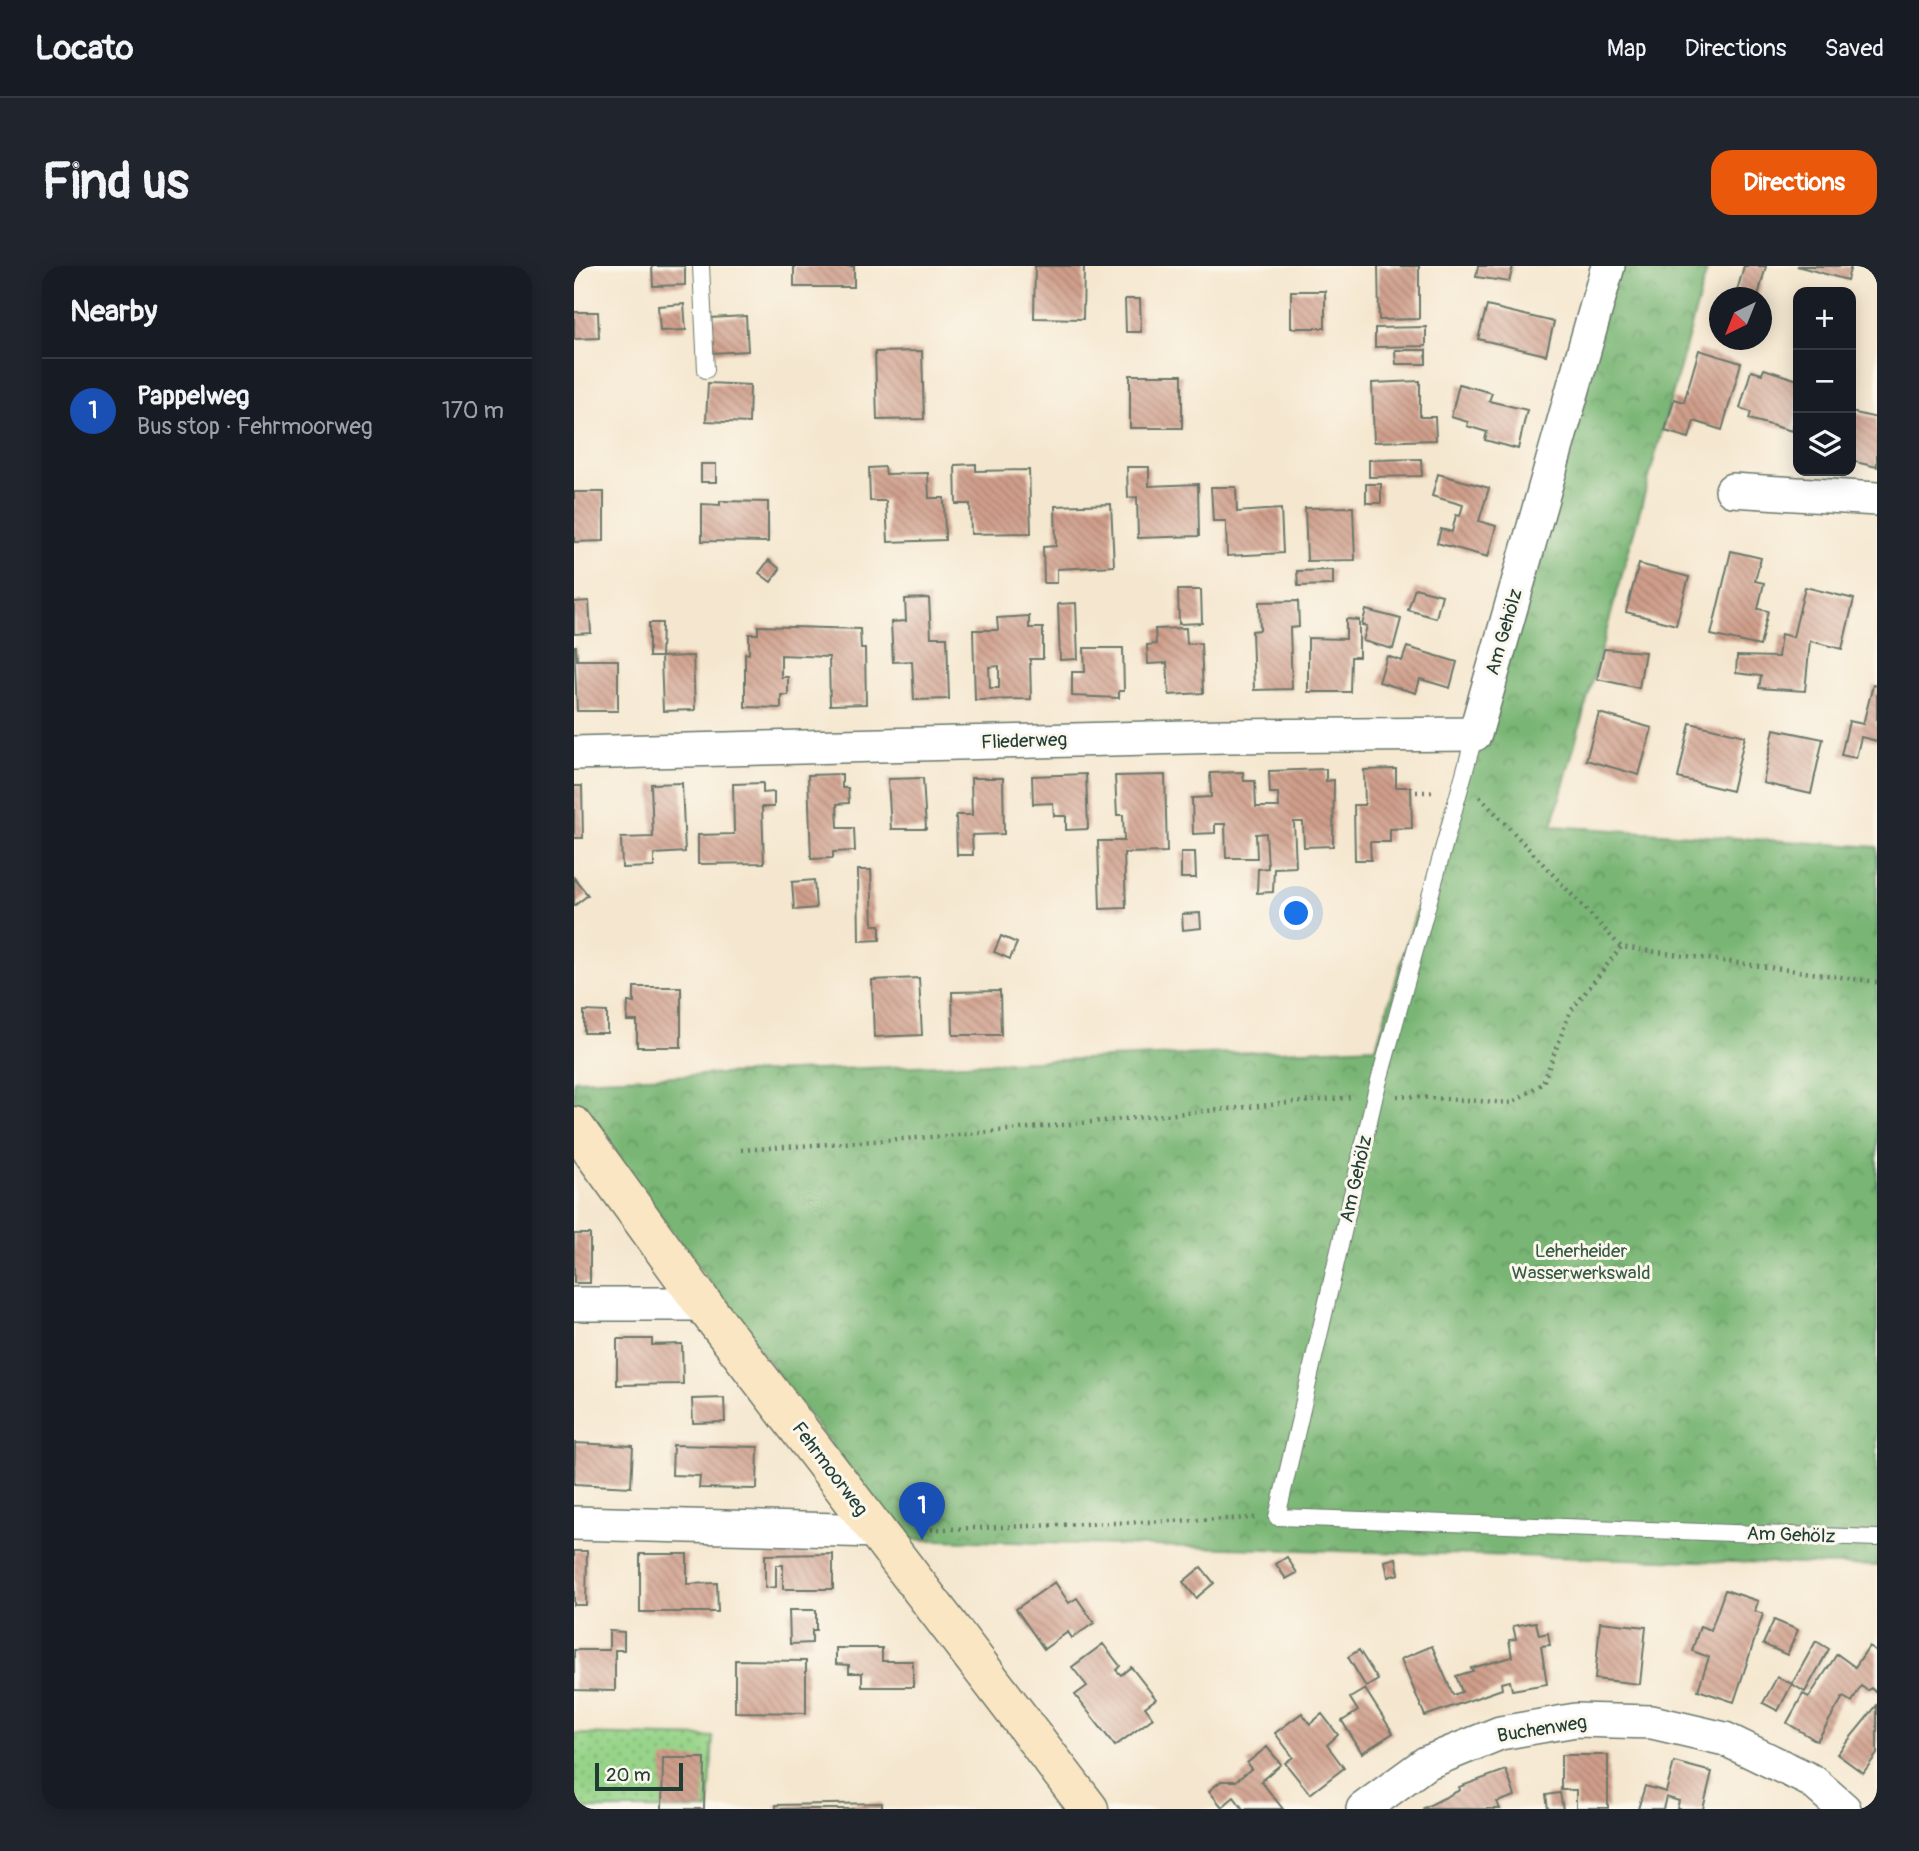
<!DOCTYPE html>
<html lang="en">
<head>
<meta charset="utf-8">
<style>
  body { margin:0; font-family:Pangolin,sans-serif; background:#20242c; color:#f1f3f6 }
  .controls { position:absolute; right:21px; top:21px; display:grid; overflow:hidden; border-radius:14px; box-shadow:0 4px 18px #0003 }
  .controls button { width:63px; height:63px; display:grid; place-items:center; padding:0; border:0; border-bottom:2px solid #363941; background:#171b24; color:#f1f3f6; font:35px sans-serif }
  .compass { position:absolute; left:1135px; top:21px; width:63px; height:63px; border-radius:50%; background:#171b24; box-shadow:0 4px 18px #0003; rotate:223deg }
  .scale { position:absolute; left:21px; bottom:18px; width:88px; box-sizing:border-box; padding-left:7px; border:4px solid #1f3d34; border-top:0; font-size:19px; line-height:24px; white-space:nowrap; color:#1f3d34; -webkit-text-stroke:5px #fbf7ec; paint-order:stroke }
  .you { position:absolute; left:723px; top:648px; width:24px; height:24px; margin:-18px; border:5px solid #fff; border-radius:50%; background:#1a73e8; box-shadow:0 0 0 10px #1a73e833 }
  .badge { display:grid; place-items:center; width:46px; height:46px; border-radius:50%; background:#ea580c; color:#fff; font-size:23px; font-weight:700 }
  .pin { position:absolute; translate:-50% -58px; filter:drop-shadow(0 2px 4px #0008) }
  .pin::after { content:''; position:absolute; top:37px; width:24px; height:21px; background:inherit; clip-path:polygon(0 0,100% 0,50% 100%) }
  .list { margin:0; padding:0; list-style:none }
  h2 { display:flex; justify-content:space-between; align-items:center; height:91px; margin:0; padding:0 28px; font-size:30px }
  h2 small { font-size:23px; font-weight:400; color:#9ea1a6 }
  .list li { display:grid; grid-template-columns:46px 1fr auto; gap:21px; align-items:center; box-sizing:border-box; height:105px; padding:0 28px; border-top:2px solid #363941 }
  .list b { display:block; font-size:26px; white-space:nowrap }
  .list p { margin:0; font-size:23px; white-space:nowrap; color:#9ea1a6 }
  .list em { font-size:23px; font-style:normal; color:#9ea1a6 }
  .icon { flex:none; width:38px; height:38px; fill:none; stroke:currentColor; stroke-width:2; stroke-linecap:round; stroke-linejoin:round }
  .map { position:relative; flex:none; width:1303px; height:1543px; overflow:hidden; border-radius:21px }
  header { display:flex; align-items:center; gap:42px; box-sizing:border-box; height:98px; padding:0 35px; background:#171b24; border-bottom:2px solid #363941 }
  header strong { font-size:33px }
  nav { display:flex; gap:38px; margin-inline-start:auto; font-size:24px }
  .intro { display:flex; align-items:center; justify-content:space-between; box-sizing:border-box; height:168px; padding:0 42px }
  h1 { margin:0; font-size:49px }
  .button { padding:18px 32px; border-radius:21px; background:#ea580c; color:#fff; font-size:24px; font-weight:700 }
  main { display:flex; gap:42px; padding:0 42px }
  aside { flex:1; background:#171b24; border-radius:21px; box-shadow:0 4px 18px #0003 }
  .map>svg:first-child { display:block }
</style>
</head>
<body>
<header>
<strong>Locato</strong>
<nav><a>Map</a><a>Directions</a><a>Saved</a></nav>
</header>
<div class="intro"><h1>Find us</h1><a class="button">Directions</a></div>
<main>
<aside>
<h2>Nearby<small></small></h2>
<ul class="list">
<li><span class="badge" style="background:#1a4fb4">1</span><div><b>Pappelweg</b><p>Bus stop · Fehrmoorweg</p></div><em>170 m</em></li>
</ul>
</aside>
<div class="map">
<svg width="1303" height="1543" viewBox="0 0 1303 1543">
  <defs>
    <pattern id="grass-dots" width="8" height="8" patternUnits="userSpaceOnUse" patternTransform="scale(1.75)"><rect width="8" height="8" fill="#97d489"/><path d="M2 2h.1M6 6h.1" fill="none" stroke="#7bad71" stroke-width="1.8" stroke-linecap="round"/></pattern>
    <pattern id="forest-crowns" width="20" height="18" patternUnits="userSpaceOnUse" patternTransform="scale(1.75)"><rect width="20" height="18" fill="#79b675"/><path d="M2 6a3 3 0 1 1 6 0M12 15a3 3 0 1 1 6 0" fill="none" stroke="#639561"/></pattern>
    <pattern id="building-back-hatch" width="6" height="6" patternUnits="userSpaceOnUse" patternTransform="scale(1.75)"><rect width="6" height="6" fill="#d09e8b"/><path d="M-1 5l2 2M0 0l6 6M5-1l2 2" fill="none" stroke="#a88272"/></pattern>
  </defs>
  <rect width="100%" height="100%" fill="#fbf7ec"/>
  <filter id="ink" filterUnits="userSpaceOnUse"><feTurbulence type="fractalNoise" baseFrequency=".0143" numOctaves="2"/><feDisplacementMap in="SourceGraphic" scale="14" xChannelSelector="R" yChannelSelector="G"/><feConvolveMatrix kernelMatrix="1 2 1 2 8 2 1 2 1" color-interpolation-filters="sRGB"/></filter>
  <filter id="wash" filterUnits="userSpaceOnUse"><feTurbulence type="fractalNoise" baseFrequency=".00686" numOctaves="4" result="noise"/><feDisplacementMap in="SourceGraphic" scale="28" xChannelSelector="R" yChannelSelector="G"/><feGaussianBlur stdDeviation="1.57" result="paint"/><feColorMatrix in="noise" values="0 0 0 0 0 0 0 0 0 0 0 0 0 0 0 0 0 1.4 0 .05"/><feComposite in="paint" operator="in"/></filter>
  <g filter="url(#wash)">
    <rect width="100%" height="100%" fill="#f5e7cf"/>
    <path fill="url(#grass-dots)" stroke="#5b885e" stroke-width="2" d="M0 1468 139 1471 135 1543H0Z"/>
    <path fill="url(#forest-crowns)" stroke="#4c7a54" stroke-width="2" d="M1033 0H1134L978 560 1303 581V1300L327 1273 0 834V814L802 781Z"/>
    <g id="blocks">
      <path fill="url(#building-back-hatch)" fill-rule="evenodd" d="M78 0H111V19L79 20Z
        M220 0H280V21H220Z
        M461 0H510L509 53 460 52Z
        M804 0H845V53L805 54Z
        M904 0H939L935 16 902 11Z
        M1170 0H1192L1184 30 1163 25Z
        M1223 0H1277L1273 14Z
        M717 25H751V62H717Z
        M551 33H566L567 66H552Z
        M110 38 112 64 86 65 84 40Z
        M913 40 980 56 972 89 904 73Z
        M0 46H24L25 72 0 73Z
        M172 50 174 85 137 87 135 52Z
        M852 61V80L801 81V62Z
        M821 84H852V98H822Z
        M1125 84 1167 97 1148 164 1120 155 1115 172 1091 165 1100 133 1110 136Z
        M348 85 350 153 303 154 301 86Z
        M1190 103 1224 114V143L1218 165 1175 153 1177 146 1166 142 1177 105 1188 108Z
        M556 109H608V162H556Z
        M846 115V151H861L862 174 800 176 798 117Z
        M134 117 176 119 175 157 132 155Z
        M885 118 918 127 915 135 953 144 944 183 911 174 913 166 893 160 894 156 877 151Z
        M1277 146 1303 152V201L1277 195Z
        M847 193 848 210 795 211V194Z
        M127 198H142V216H127Z
        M402 198V205L455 204 457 267 397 268 396 238H382L381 199Z
        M311 201 312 208 354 207 355 232H370L371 274 314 276 312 235H296L295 202Z
        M553 201H575V220L624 218 625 270 564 272 563 231 554 232Z
        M864 208 915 222 905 255 922 260 914 291 863 277 867 263 878 266 882 249 886 250 889 239 858 230Z
        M792 218H807V237H792Z
        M637 221H662L663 246 707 243 709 287 653 290 652 255H639Z
        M0 226H30V275L0 276Z
        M146 235 194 236V276L128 275V238L146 239Z
        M537 238 540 300 483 303V317H470L469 281 482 280 481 240Z
        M779 241 781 294 733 295 731 242Z
        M1157 285 1187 292 1181 315 1190 317 1184 343 1194 345 1186 380 1137 369Z
        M195 294 206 303 197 316 185 307Z
        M1065 298 1115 311 1102 359 1052 346Z
        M759 304V319L724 320 723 305Z
        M1231 321 1280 333 1268 383 1236 375 1231 425 1185 422 1187 410 1162 407 1163 390 1204 391 1207 368 1219 371Z
        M841 322 868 329 862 352 834 344Z
        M604 324H627L628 357 605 358Z
        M355 332 357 371H373L375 433 340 434 338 395 319 396 317 356 332 355 331 333Z
        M15 335 17 367 0 368V336Z
        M724 335 725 361 716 362 718 423 680 424 678 365 686 364 685 336Z
        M502 337 504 393 486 394 484 338Z
        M792 344 827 353 819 383 789 375 793 360 788 359Z
        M455 350V362H469V393H456L457 433 401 434 399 364H424L423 352ZM425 400V422H416L415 401Z
        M772 353 785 354V391H777L776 426H734V372L772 373Z
        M75 357H88L87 391 119 390 121 444 89 445 87 391H75Z
        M184 360 286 363 287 383H291L292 438 256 439 255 391 207 389V411H214V429H207V442L171 441V387L175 388V368H184Z
        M612 362 613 378 627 377 629 427 595 429 593 397 574 398 573 379 582 378 581 363Z
        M0 380H2L3 394H44V445H3Z
        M833 381 883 396 876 422 846 413 842 427 805 416 813 390 828 395Z
        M510 382H549L550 425H545V432L498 430V406H511Z
        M1030 383 1071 386 1065 422 1023 413Z
        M1299 419 1303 420V475L1287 471 1282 492 1267 489 1275 455 1289 458Z
        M1025 447 1078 462 1065 509 1012 494Z
        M1116 457 1171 470 1158 525 1104 512Z
        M1200 463 1249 473 1237 528 1189 517Z
        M752 503V515L760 514 759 580 730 581 729 556H720L722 601 700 602 699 626 683 627 684 603 694 602 692 567 682 568 683 592H652L651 558H641V567L619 568 618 532 637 531 636 507 669 506 670 515H681L682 541H705L704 527H696L695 505Z
        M822 503V521H837L838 562 816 563V576H796L797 594H781L780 539H791L790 504Z
        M268 508V522H274L275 537 263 538 264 562H280L281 585 259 586V592L237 593 234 509Z
        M512 508 514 563 492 564V550H480L479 537 459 538 458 510Z
        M591 509 593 586 550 587 552 642 526 643 524 575H550L549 549H543L541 510Z
        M349 512 352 563H317L314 513Z
        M397 512H429L430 568 398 569 399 589H383L382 549H398Z
        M108 517 111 586 80 588V601L48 602 47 572 79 571 77 518Z
        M189 517V527L200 526V541H188L190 597 124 598V569L160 568 159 518Z
        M0 520H8L9 572H0Z
        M607 586H621L622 612H607Z
        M284 604H297L299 659H306V674L285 675Z
        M0 612 14 629 0 640Z
        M240 614 242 642 220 644 218 616Z
        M626 647 627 662 609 664 608 648Z
        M427 670 443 677 436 693 420 686Z
        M345 712 348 769 300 771 298 714Z
        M60 721H107V781H63V755H53L54 736 60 737Z
        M426 725 427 769H379L378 726Z
        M10 745 33 746V767H10Z
        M0 968H16V1017H0Z
        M43 1073H78V1079L108 1078 109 1118 43 1119Z
        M150 1132 151 1156 119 1157 118 1133Z
        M1 1177 59 1180 57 1221 0 1218Z
        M99 1179 184 1181 183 1223 125 1222 126 1210 98 1209Z
        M0 1285H13L12 1339H0Z
        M66 1288H113V1318L143 1317 144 1346H66Z
        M259 1288V1323H209V1299H202V1321L191 1322V1289Z
        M713 1291 723 1307 712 1313 702 1298Z
        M822 1292 825 1308 814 1311 811 1295Z
        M627 1301 640 1317 622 1332 609 1316Z
        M481 1316 495 1337 503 1332 520 1357 498 1372 494 1366 470 1383 442 1343Z
        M1151 1324 1184 1335 1181 1345 1189 1348 1160 1436 1124 1424 1135 1391 1118 1385 1126 1360 1137 1364Z
        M215 1344H242V1364H238V1377L216 1378Z
        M1200 1354 1224 1364 1213 1389 1189 1378Z
        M962 1356 965 1369 974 1367 976 1379 967 1380 973 1418 938 1424 936 1415 927 1417 928 1423 851 1450 827 1393 858 1380 879 1429 888 1426 882 1410 899 1405 897 1402 938 1391 935 1374 942 1373 939 1360Z
        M1026 1356 1072 1361 1066 1418 1021 1413Z
        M35 1365 50 1366V1384H41V1425L0 1424V1384H35Z
        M1242 1375 1255 1383 1231 1426 1218 1418Z
        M529 1378 546 1400 542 1404 547 1409 557 1401 582 1433 571 1441 579 1452 541 1480 501 1429 513 1420 498 1401Z
        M1295 1380 1303 1386V1427L1297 1422 1294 1425 1287 1420 1278 1436 1269 1431 1243 1475 1213 1457 1229 1428 1235 1431 1263 1388 1281 1401Z
        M262 1382H308V1395H339V1421H288V1407H275V1399L262 1398Z
        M785 1384 804 1414 792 1421 774 1391Z
        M161 1394 232 1395V1447L161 1446Z
        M1203 1411 1218 1418 1204 1445 1189 1437Z
        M791 1423 819 1467 788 1487 768 1455 784 1445 776 1432Z
        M1303 1439V1488L1289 1507 1263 1488Z
        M728 1447 736 1458 748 1448 764 1469 753 1479 770 1502 736 1528 711 1497 719 1491 701 1467Z
        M693 1481 707 1498 687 1515 709 1543H669L660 1531 648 1541 635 1525 647 1515H662L677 1503 673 1497Z
        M987 1489H1034V1542H1002V1524H987Z
        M89 1492H131L130 1543H88Z
        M1100 1496 1138 1506 1129 1543H1103L1105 1535 1092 1531 1089 1543H1064L1071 1520 1092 1526Z
        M932 1504 941 1530 923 1536 926 1543H848L886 1524 885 1521Z
        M986 1527 989 1543H974L972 1529Z
        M308 1537V1543H202V1539Z"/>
    </g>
  </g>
  <g filter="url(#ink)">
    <use href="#blocks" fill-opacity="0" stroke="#6a786a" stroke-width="2"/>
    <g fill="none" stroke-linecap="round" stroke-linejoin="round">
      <g stroke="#6a786a" stroke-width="18">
        <path id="lane" d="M127 0 132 104
          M901 468 801 829 703 1251 1303 1272"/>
      </g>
      <g stroke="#6a786a" stroke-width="36">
        <path id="street" d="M1158 224 1303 233
          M0 487 650 470 901 468 1034 0
          M0 1038H129
          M0 1257 304 1265
          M789 1543 852 1497 926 1467 1002 1454 1078 1456 1151 1473 1238 1515 1270 1543"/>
      </g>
      <g stroke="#6a786a" stroke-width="41">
        <path id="secondary" d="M0 860 129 1038 515 1543"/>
      </g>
      <path stroke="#6a786a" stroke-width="4.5" stroke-dasharray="2 5" stroke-linecap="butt" d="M842 526H863
        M906 531 1047 681
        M823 830 937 837 969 817 996 746 1047 681 1303 716
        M167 884 372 870 779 831
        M343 1264 681 1252"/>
      <use href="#lane" stroke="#fff" stroke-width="16"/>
      <use href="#street" stroke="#fff" stroke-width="33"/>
      <use href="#secondary" stroke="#fbe6c4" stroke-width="38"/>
    </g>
  </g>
  <g text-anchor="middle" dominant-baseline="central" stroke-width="6" stroke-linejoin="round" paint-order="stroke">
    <g font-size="19" fill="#1f3d34" stroke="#fbf7ec">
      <text transform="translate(930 366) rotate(-74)">Am Gehölz</text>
      <text transform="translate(450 475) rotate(-2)">Fliederweg</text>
      <text transform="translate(782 913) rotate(-77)">Am Gehölz</text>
      <text transform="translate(256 1203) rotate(53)">Fehrmoorweg</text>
      <text transform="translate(1217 1269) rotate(2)">Am Gehölz</text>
      <text transform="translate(968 1463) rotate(-9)">Buchenweg</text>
    </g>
    <g font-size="19" fill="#375b45" stroke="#fbf7ec">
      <text x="1007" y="985">Leherheider<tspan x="1007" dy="22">Wasserwerkswald</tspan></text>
    </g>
  </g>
</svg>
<div class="controls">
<button>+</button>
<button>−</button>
<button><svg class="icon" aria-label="layers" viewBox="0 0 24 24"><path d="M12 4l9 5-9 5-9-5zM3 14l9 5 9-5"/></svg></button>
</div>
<svg class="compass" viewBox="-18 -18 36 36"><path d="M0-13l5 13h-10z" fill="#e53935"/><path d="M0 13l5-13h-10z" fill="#9ea1a6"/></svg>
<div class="scale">20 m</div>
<div class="you"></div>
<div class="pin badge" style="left:348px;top:1274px;background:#1a4fb4">1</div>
</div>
</main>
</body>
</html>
